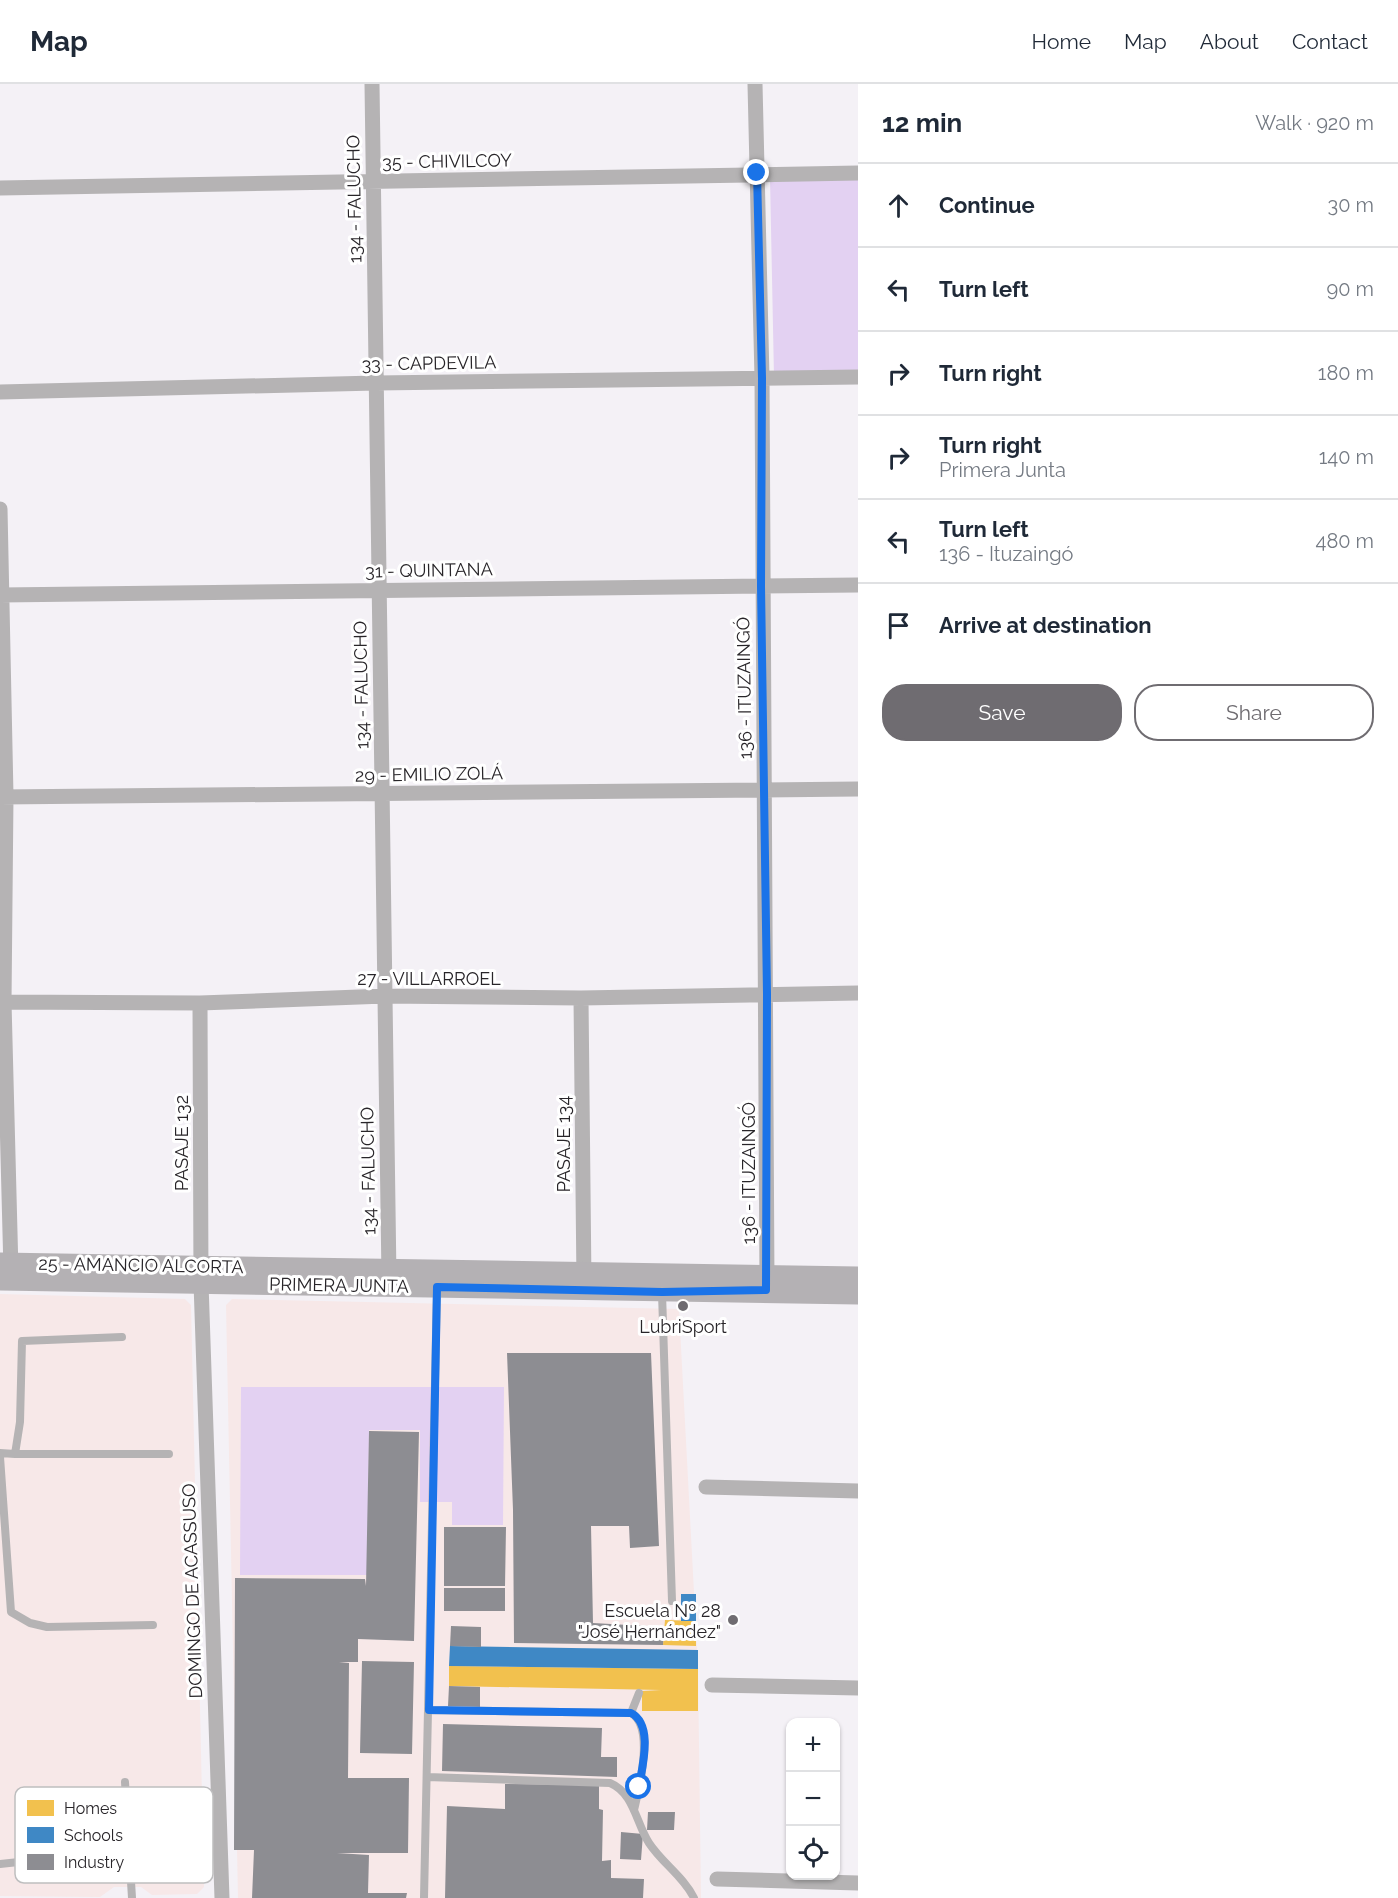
<!DOCTYPE html>
<html lang="en">
<head>
<meta charset="utf-8">
<style>
  body { margin:0; font-family:Raleway,sans-serif; background:#f2f2f3; color:#1f2937 }
  .controls { position:absolute; right:18px; bottom:18px; display:grid; overflow:hidden; border-radius:12px; box-shadow:0 2px 4px #0004 }
  .controls button { width:54px; height:54px; display:grid; place-items:center; padding:0; border:0; border-bottom:2px solid #e0e1e3; background:#fff; color:#1f2937; font:30px sans-serif }
  .stop { position:absolute; width:18px; height:18px; margin:-14px; border:4px solid #1a73e8; border-radius:50%; background:#fff }
  .stop.end { background:#1a73e8; border-color:#fff; box-shadow:0 2px 6px #0008 }
  .list { margin:0; padding:0; list-style:none }
  h2 { display:flex; justify-content:space-between; align-items:center; height:78px; margin:0; padding:0 24px; font-size:26px }
  h2 small { font-size:20px; font-weight:400; color:#747a83 }
  .list li { display:grid; grid-template-columns:39px 1fr auto; gap:18px; align-items:center; box-sizing:border-box; height:84px; padding:0 24px; border-top:2px solid #e0e1e3 }
  .list b { display:block; font-size:22px; white-space:nowrap }
  .list p { margin:0; font-size:20px; white-space:nowrap; color:#747a83 }
  .list em { font-size:20px; font-style:normal; color:#747a83 }
  .actions { display:flex; gap:12px; padding:18px 24px }
  .actions a { flex:1; padding:14px 0; border:2px solid #6f6c71; border-radius:24px; text-align:center; font-size:21px; color:#6f6c71 }
  .actions .main { background:#6f6c71; color:#fff }
  .icon { flex:none; width:33px; height:33px; fill:none; stroke:currentColor; stroke-width:2; stroke-linecap:round; stroke-linejoin:round }
  .map { position:relative; flex:none; width:858px; height:1814px; overflow:hidden }
  header { display:flex; align-items:center; gap:36px; box-sizing:border-box; height:84px; padding:0 30px; background:#fff; border-bottom:2px solid #e0e1e3 }
  header strong { font-size:28px }
  nav { display:flex; gap:33px; margin-inline-start:auto; font-size:21px }
  main { display:flex }
  aside { flex:1; background:#fff }
  .map>svg:first-child { display:block }
</style>
</head>
<body>
<header>
<strong>Map</strong>
<nav><a>Home</a><a>Map</a><a>About</a><a>Contact</a></nav>
</header>
<main>
<div class="map">
<svg width="858" height="1814" viewBox="0 0 858 1814">
  <rect width="100%" height="100%" fill="#f4f1f6"/>
  <path fill="#f7e8e8" d="M0 1210 185 1215 191 1221 204 1803 197 1810 152 1811 141 1803H114L100 1813 0 1812Z
    M232 1215 679 1225 698 1584 701 1814H238L226 1221Z"/>
  <path fill="#e3d1f2" d="M858 92V291L774 293 770 94Z
    M241 1303H504L503 1441H452V1418H420V1346H369L368 1491H240Z"/>
  <path fill="#f2c14e" d="M665 1536 696 1537V1562L663 1561Z
    M449 1582 698 1585V1627H642V1607L661 1606 449 1602Z"/>
  <path fill="#3f88c5" d="M681 1510H696V1537H681Z
    M450 1562 698 1566V1585L449 1582Z"/>
  <path fill="#8d8d92" d="M507 1269H651L659 1462 630 1464 629 1442H591L593 1539 664 1543 663 1561 514 1559 513 1426Z
    M369 1347 419 1348 414 1557 358 1555V1578H339L349 1579 348 1694H409L408 1769H337L369 1771 368 1809H407L406 1814H252L254 1766H234L235 1494 365 1495 366 1502Z
    M444 1443H506L505 1502H444Z
    M444 1504H505V1527H444Z
    M451 1542 481 1543V1563L450 1562Z
    M362 1577 414 1578 412 1670 360 1669Z
    M449 1602 480 1603V1623L448 1622Z
    M443 1640 602 1644 601 1673H617V1693L442 1687Z
    M505 1700 599 1701V1725L603 1726 602 1777 611 1776V1794L644 1795 643 1814H445L447 1722 505 1725Z
    M648 1728H675L674 1746H647Z
    M621 1748 643 1750 641 1776 620 1775Z"/>
  <g fill="none" stroke-linecap="round" stroke-linejoin="round">
    <path stroke="#b5b3b4" stroke-width="8" d="M662 1209 672 1517
      M0 1369 15 1370 20 1338 22 1257 122 1253
      M15 1370H169
      M0 1373 11 1528 30 1539 47 1543 153 1541
      M429 1626 631 1629C655 1643 639 1704 634 1726
      M631 1629 639 1609
      M427 1693 610 1699C634 1709 636 1739 649 1759 662 1779 684 1793 694 1814
      M125 1698 132 1814
      M0 1780 111 1768
      M424 1814 437 1204"/>
    <path stroke="#b5b3b4" stroke-width="15" d="M372 0 389 1194
      M755 0 762 294 767 1200
      M0 104 858 89
      M0 308 376 299 858 293
      M0 425 6 712 4 918 11 1187
      M0 511 858 501
      M0 713 858 705
      M581 914 584 1199
      M0 918 200 919 385 912 581 914 858 909
      M200 919 201 1199 222 1814
      M706 1403 858 1407
      M712 1601 858 1604
      M717 1795 858 1799"/>
    <path stroke="#b4b1b4" stroke-width="21" d="M0 1179 858 1193
      M0 1196 858 1210"/>
  </g>
  <g fill="none" stroke-linecap="round" stroke-linejoin="round">
    <path stroke="#1a73e8" stroke-width="8" d="M639 1703C642 1683 654 1641 631 1629L429 1626 437 1203 662 1208 766 1206 767 910 761 502 762 294 757 89"/>
  </g>
  <g fill="#6f6c71" stroke="#fff" stroke-width="2">
    <circle cx="683" cy="1222" r="6"/>
    <circle cx="733" cy="1536" r="6"/>
  </g>
  <g text-anchor="middle" dominant-baseline="central" stroke-width="6" stroke-linejoin="round" paint-order="stroke">
    <g font-size="18" fill="#282529" stroke="#fff">
      <text transform="translate(447 77) rotate(-1)">35 - CHIVILCOY</text>
      <text transform="translate(354 115) rotate(-91)">134 - FALUCHO</text>
      <text transform="translate(429 279) rotate(-1)">33 - CAPDEVILA</text>
      <text transform="translate(429 486) rotate(-1)">31 - QUINTANA</text>
      <text transform="translate(361 601) rotate(-91)">134 - FALUCHO</text>
      <text transform="translate(744 604) rotate(-91)">136 - ITUZAINGÓ</text>
      <text transform="translate(429 690) rotate(-1)">29 - EMILIO ZOLÁ</text>
      <text x="429" y="894">27 - VILLARROEL</text>
      <text transform="translate(181 1059) rotate(-90)">PASAJE 132</text>
      <text transform="translate(563 1060) rotate(-90)">PASAJE 134</text>
      <text transform="translate(368 1087) rotate(-91)">134 - FALUCHO</text>
      <text transform="translate(748 1089) rotate(-90)">136 - ITUZAINGÓ</text>
      <text transform="translate(141 1181) rotate(1)">25 - AMANCIO ALCORTA</text>
      <text transform="translate(339 1201) rotate(1)">PRIMERA JUNTA</text>
      <text transform="translate(192 1507) rotate(-92)">DOMINGO DE ACASSUSO</text>
    </g>
    <g font-size="18" fill="#282529" stroke="#fff">
      <text x="683" y="1242">LubriSport</text>
      <text x="721" y="1526" text-anchor="end">Escuela Nº 28<tspan x="721" dy="21">"José Hernández"</tspan></text>
    </g>
  </g>
  <rect x="15" y="1703" width="198" height="96" rx="9" fill="#fff" stroke="#bebebf" stroke-width="1.5"/>
  <rect x="27" y="1716" width="27" height="16" fill="#f2c14e"/>
  <rect x="27" y="1743" width="27" height="16" fill="#3f88c5"/>
  <rect x="27" y="1770" width="27" height="16" fill="#8d8d92"/>
  <g font-size="16" fill="#282529">
    <text x="64" y="1730">Homes</text>
    <text x="64" y="1757">Schools</text>
    <text x="64" y="1784">Industry</text>
  </g>
</svg>
<div class="controls">
<button>+</button>
<button>−</button>
<button><svg class="icon" aria-label="locate" viewBox="0 0 24 24"><circle cx="12" cy="12" r="6"/><path d="M12 2v4M12 18v4M2 12h4M18 12h4"/></svg></button>
</div>
<div class="stop" style="left:639px;top:1703px"></div>
<div class="stop end" style="left:757px;top:89px"></div>
</div>
<aside>
<h2>12 min<small>Walk · 920 m</small></h2>
<ul class="list">
<li><svg class="icon" aria-label="ahead" viewBox="0 0 24 24"><path d="M12 20V5M6 11l6-6 6 6"/></svg><div><b>Continue</b></div><em>30 m</em></li>
<li><svg class="icon" aria-label="left" viewBox="0 0 24 24"><path d="M17 20v-9H6M10 6l-5 5 5 5"/></svg><div><b>Turn left</b></div><em>90 m</em></li>
<li><svg class="icon" aria-label="right" viewBox="0 0 24 24"><path d="M7 20v-9h11M14 6l5 5-5 5"/></svg><div><b>Turn right</b></div><em>180 m</em></li>
<li><svg class="icon" aria-label="right" viewBox="0 0 24 24"><path d="M7 20v-9h11M14 6l5 5-5 5"/></svg><div><b>Turn right</b><p>Primera Junta</p></div><em>140 m</em></li>
<li><svg class="icon" aria-label="left" viewBox="0 0 24 24"><path d="M17 20v-9H6M10 6l-5 5 5 5"/></svg><div><b>Turn left</b><p>136 - Ituzaingó</p></div><em>480 m</em></li>
<li><svg class="icon" aria-label="arrive" viewBox="0 0 24 24"><path d="M6 21V4h12l-3 4 3 4H6"/></svg><div><b>Arrive at destination</b></div></li>
</ul>
<div class="actions"><a class="main">Save</a><a>Share</a></div>
</aside>
</main>
</body>
</html>
